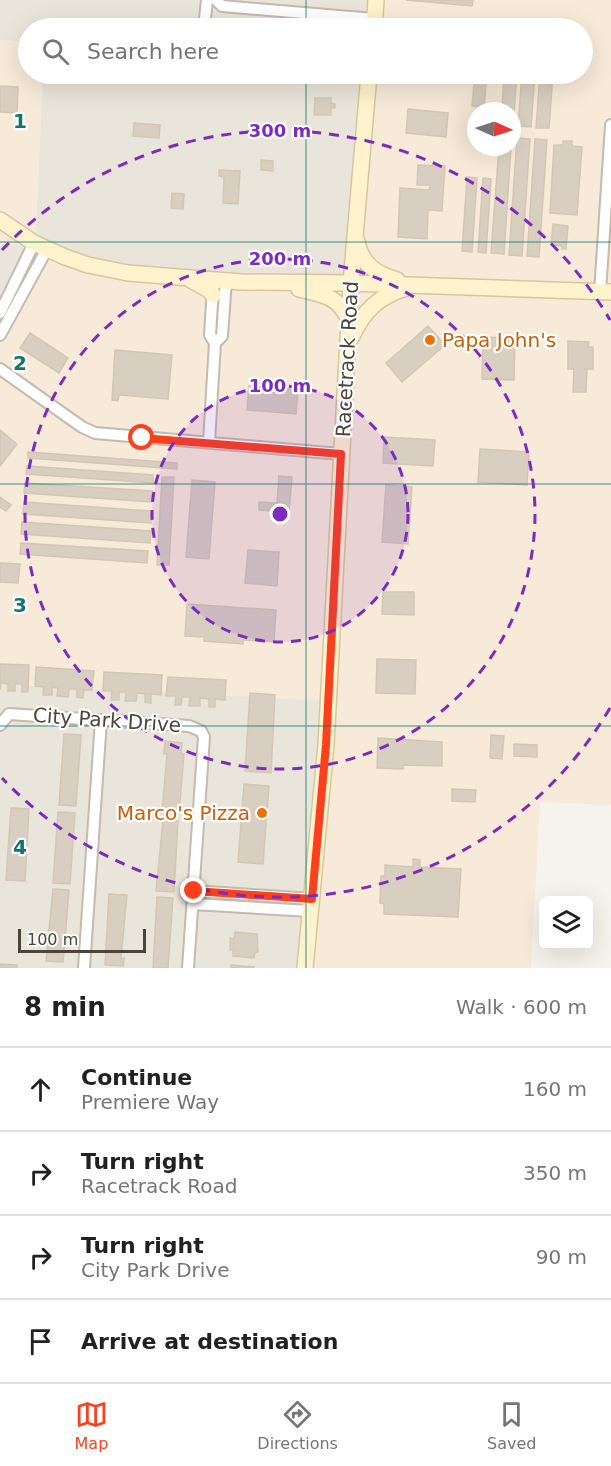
<!DOCTYPE html>
<html lang="en">
<head>
<meta charset="utf-8">
<style>
  body { margin:0; font-family:"DejaVu Sans",sans-serif; background:#f6f6f6; color:#202124 }
  .controls { position:absolute; right:18px; bottom:18px; display:grid; overflow:hidden; border-radius:9px; box-shadow:0 6px 24px #0002 }
  .controls button { width:54px; height:54px; display:grid; place-items:center; padding:0; border:0; border-bottom:2px solid #e0e0e0; background:#fff; color:#202124; font:30px sans-serif }
  .compass { position:absolute; left:467px; top:102px; width:54px; height:54px; border-radius:50%; background:#fff; box-shadow:0 6px 24px #0002; rotate:93deg }
  .scale { position:absolute; left:18px; bottom:15px; width:128px; box-sizing:border-box; padding-left:6px; border:3px solid #4b4439; border-top:0; font-size:16px; line-height:21px; white-space:nowrap; color:#4b4439; -webkit-text-stroke:4px #fff; paint-order:stroke }
  .stop { position:absolute; width:18px; height:18px; margin:-14px; border:4px solid #fc3f1d; border-radius:50%; background:#fff }
  .stop.end { background:#fc3f1d; border-color:#fff; box-shadow:0 2px 6px #0008 }
  .list { margin:0; padding:0; list-style:none }
  h2 { display:flex; justify-content:space-between; align-items:center; height:78px; margin:0; padding:0 24px; font-size:26px }
  h2 small { font-size:20px; font-weight:400; color:#757577 }
  .list li { display:grid; grid-template-columns:39px 1fr auto; gap:18px; align-items:center; box-sizing:border-box; height:84px; padding:0 24px; border-top:2px solid #e0e0e0 }
  .list b { display:block; font-size:22px; white-space:nowrap }
  .list p { margin:0; font-size:20px; white-space:nowrap; color:#757577 }
  .list em { font-size:20px; font-style:normal; color:#757577 }
  .icon { flex:none; width:33px; height:33px; fill:none; stroke:currentColor; stroke-width:2; stroke-linecap:round; stroke-linejoin:round }
  .map { position:relative; flex:none; width:611px; height:968px; overflow:hidden }
  .search { position:absolute; background:#fff; box-shadow:0 6px 24px #0002; left:18px; right:18px; top:18px; height:66px; display:flex; align-items:center; gap:15px; box-sizing:border-box; padding:0 21px; border-radius:33px; color:#757577; font-size:22px }
  .sheet { height:414px; background:#fff }
  nav { display:flex; justify-content:space-around; align-items:center; box-sizing:border-box; height:84px; border-top:2px solid #e0e0e0; background:#fff; font-size:16px; color:#757577 }
  nav a { display:grid; justify-items:center; gap:3px }
  nav .on { color:#fc3f1d }
  .map>svg:first-child { display:block }
</style>
</head>
<body>
<div class="map">
<svg width="611" height="968" viewBox="0 0 611 968">
  <rect width="100%" height="100%" fill="#f6f3ec"/>
  <path fill="#eae5da" d="M0 0H375L373 28H28V42L0 40Z
    M43 74H370L354 277 204 282 35 247 33 289 0 335V245L35 246Z
    M0 684 322 700 302 968H0Z"/>
  <path fill="#f7ead8" fill-rule="evenodd" d="M375 0H611V805L540 802 531 968H302L322 701 0 683V335L33 289 34 260 353 298 370 74H582V28H373ZM476 111H512V147H476Z
    M0 40 28 42V74H43L35 246 0 245Z"/>
  <path fill="#d8cfc1" stroke="#d3c7b4" stroke-width="1.5" d="M406 0H473L472 6Z
    M153 19 174 21 173 28H152Z
    M412 74H443L442 81 411 79Z
    M475 74H487L484 107 472 106Z
    M504 74H517L513 126 512 111H502Z
    M522 74H535L531 127 518 126Z
    M540 74H553L549 128H536Z
    M0 86 18 87 17 113 0 112Z
    M315 98H331V103L335 104V108H331V115H314Z
    M408 109 448 113 446 137 406 133Z
    M134 123 160 125 159 138 133 136Z
    M517 138 530 139 522 256 509 255Z
    M535 139 547 140 539 257 527 256Z
    M563 141H572V146L582 147 577 215 550 213 554 145H563Z
    M499 147H511L504 254 491 253Z
    M261 160 273 161V171L261 170Z
    M418 165 445 166 442 211 428 210 427 239 398 237 400 188 429 190 430 185H417Z
    M219 170 240 171 238 204 223 203 224 177 219 176Z
    M467 177 477 178 472 252 462 251Z
    M483 178 491 179 486 253 478 252Z
    M172 193 184 194 183 209 171 208Z
    M553 224 568 226 566 249H562V246L551 245Z
    M428 326 445 345 402 382 386 363Z
    M30 333 68 358 59 373 20 348Z
    M483 337 515 338 514 380 482 379Z
    M568 341 589 342 588 347H593V369H587L586 392H573L574 369H568Z
    M115 350 172 355 168 399 119 395 118 401 112 400Z
    M249 386 298 390 296 414 247 410Z
    M0 430 17 444 0 466Z
    M384 437 435 440 433 466 383 463Z
    M480 449 529 452 527 485 478 482Z
    M28 452 177 463V469L28 458Z
    M27 466 153 475V483L26 474Z
    M279 476 292 477 289 512 259 510V502L277 503Z
    M162 477H174L169 565H157Z
    M192 480 215 482 209 559 186 557Z
    M25 483 152 491 151 502 24 493Z
    M386 485 412 487 408 544 382 542Z
    M0 497 11 505 6 511 0 507Z
    M24 502 151 511V523L23 514Z
    M22 522 151 531 150 543 21 534Z
    M21 543 148 551 147 563 20 554Z
    M248 550 279 552 277 586 245 583Z
    M0 563 20 564 18 583 0 582Z
    M383 592H414V615L382 614Z
    M187 604 276 610 274 642 243 640V644L204 641V637L185 636Z
    M377 659 416 660 415 694 376 693Z
    M0 664 29 665 28 692H22V684H15V691H8V684L1 683 0 690Z
    M36 667 94 671 92 690H84L83 698 77 697V689H69L68 697 57 696 58 688 52 687V695H43L44 687 35 686Z
    M104 672 162 675 161 695 151 694V703L145 702V694L137 693 136 701H125L126 692H119V700H111L112 691H103Z
    M168 677 226 680 225 700 215 699V707H209V699L200 698V706H189L190 697H182L181 705H175L176 696H166Z
    M250 693 275 695 271 773 245 771Z
    M64 734 81 735 76 806 59 805Z
    M491 735 504 736 502 759 490 758Z
    M378 738 442 742V766L403 765V769L377 768Z
    M165 741 182 743 181 754H184L179 814 162 813 167 754H164Z
    M514 744 537 745V757L514 756Z
    M244 784 269 786 263 864 238 862Z
    M452 789 476 790 475 802 452 801Z
    M11 808 29 809 25 881 6 880Z
    M58 812 75 813 70 884 53 883Z
    M163 820 178 821 174 892 156 891Z
    M413 859 420 860V867L461 869 458 917 384 914V904L380 903 381 876H385V865L413 867Z
    M53 889 69 890 63 962 46 961Z
    M109 894 127 895 121 958H124L123 966 105 965Z
    M157 897 173 898 168 968H153Z
    M235 932 257 934 258 952H255L254 958 233 956V950H230V938L234 939Z
    M0 964 17 965V968H0Z
    M231 965 254 967V968H231Z"/>
  <g fill="none" stroke-linecap="round" stroke-linejoin="round">
    <g stroke="#c2bbae" stroke-width="14">
      <path id="street" d="M216 0 222 6 374 19
        M204 28 207 0
        M199 75V74
        M600 293 611 125
        M0 313 34 243
        M0 335 47 249
        M215 343 222 336 226 280
        M0 369 82 427 95 433 341 454
        M209 442 215 343 210 335 213 288
        M0 725 9 714 189 726 201 731 204 737 188 968
        M194 891 312 899
        M193 904 310 911
        M84 968 101 720"/>
    </g>
    <g stroke="#d6c79b" stroke-width="18">
      <path id="secondary" d="M374 28 376 0
        M0 220 34 243 65 257 88 265 128 273 241 282 351 283 611 292
        M357 241C361 264 376 274 397 280
        M191 280 209 290 213 295
        M299 289C324 295 336 295 349 319
        M351 338C363 312 378 296 406 288
        M305 968 326 745 351 283 369 74"/>
    </g>
    <use href="#street" stroke="#fff" stroke-width="10"/>
    <use href="#secondary" stroke="#fff3cd" stroke-width="15"/>
  </g>
  <g fill="none" stroke-linecap="round" stroke-linejoin="round">
    <path stroke="#fc3f1d" stroke-width="8" d="M142 438 341 454 326 745 312 899 194 891"/>
  </g>
  <path fill="none" stroke="#0f766e" stroke-width="1.5" stroke-opacity="0.55" d="M306 0V28M306 74V968M0 242H611M0 484H611M0 726H611"/>
  <circle cx="280" cy="514" r="128" fill="#7b2cbf" fill-opacity=".12"/>
  <g fill="none" stroke="#7b2cbf" stroke-width="3" stroke-dasharray="10 8">
    <circle cx="280" cy="514" r="128"/>
    <circle cx="280" cy="514" r="255"/>
    <path d="M610 708A383 383 0 0 1 2 778M2 250A383 383 0 0 1 610 320"/>
  </g>
  <g fill="#e8710a" stroke="#fff" stroke-width="2">
    <circle cx="430" cy="340" r="6"/>
    <circle cx="262" cy="813" r="6"/>
  </g>
  <g text-anchor="middle" dominant-baseline="central" stroke-width="4.5" stroke-linejoin="round" paint-order="stroke">
    <g font-size="20" fill="#c56008" stroke="#fff" text-anchor="start">
      <text x="442" y="340">Papa John's</text>
      <text x="250" y="813" text-anchor="end">Marco's Pizza</text>
    </g>
    <g font-size="20" fill="#4b4439" stroke="#fff">
      <text transform="translate(347 359) rotate(-87)">Racetrack Road</text>
      <text transform="translate(107 720) rotate(4)">City Park Drive</text>
    </g>
  </g>
  <g font-size="20" text-anchor="middle" font-weight="bold" fill="#0f766e" stroke="#fff" stroke-width="4.5" stroke-linejoin="round" paint-order="stroke">
    <text x="20" y="128">1</text>
    <text x="20" y="370">2</text>
    <text x="20" y="612">3</text>
    <text x="20" y="854">4</text>
  </g>
  <circle cx="280" cy="514" r="9" fill="#7b2cbf" stroke="#fff" stroke-width="3"/>
  <g font-size="18" text-anchor="middle" font-weight="bold" fill="#7b2cbf" stroke="#fff" stroke-width="4.5" stroke-linejoin="round" paint-order="stroke">
    <text x="280" y="137">300 m</text>
    <text x="280" y="265">200 m</text>
    <text x="280" y="392">100 m</text>
  </g>
</svg>
<div class="controls">
<button><svg class="icon" aria-label="layers" viewBox="0 0 24 24"><path d="M12 4l9 5-9 5-9-5zM3 14l9 5 9-5"/></svg></button>
</div>
<svg class="compass" viewBox="-18 -18 36 36"><path d="M0-13l5 13h-10z" fill="#e53935"/><path d="M0 13l5-13h-10z" fill="#757577"/></svg>
<div class="scale">100 m</div>
<div class="stop" style="left:142px;top:438px"></div>
<div class="stop end" style="left:194px;top:891px"></div>
<div class="search"><svg class="icon" aria-label="search" viewBox="0 0 24 24"><circle cx="10" cy="10" r="6"/><path d="M15 15l6 6"/></svg>Search here</div>
</div>
<section class="sheet">
<h2>8 min<small>Walk · 600 m</small></h2>
<ul class="list">
<li><svg class="icon" aria-label="ahead" viewBox="0 0 24 24"><path d="M12 20V5M6 11l6-6 6 6"/></svg><div><b>Continue</b><p>Premiere Way</p></div><em>160 m</em></li>
<li><svg class="icon" aria-label="right" viewBox="0 0 24 24"><path d="M7 20v-9h11M14 6l5 5-5 5"/></svg><div><b>Turn right</b><p>Racetrack Road</p></div><em>350 m</em></li>
<li><svg class="icon" aria-label="right" viewBox="0 0 24 24"><path d="M7 20v-9h11M14 6l5 5-5 5"/></svg><div><b>Turn right</b><p>City Park Drive</p></div><em>90 m</em></li>
<li><svg class="icon" aria-label="arrive" viewBox="0 0 24 24"><path d="M6 21V4h12l-3 4 3 4H6"/></svg><div><b>Arrive at destination</b></div></li>
</ul>
</section>
<nav>
<a class="on"><svg class="icon" aria-label="map" viewBox="0 0 24 24"><path d="M3 6l6-2 6 2 6-2v14l-6 2-6-2-6 2zM9 4v14M15 6v14"/></svg>Map</a>
<a><svg class="icon" aria-label="directions" viewBox="0 0 24 24"><path d="M12 3l9 9-9 9-9-9zM9 14v-3h6M13 9l2 2-2 2"/></svg>Directions</a>
<a><svg class="icon" aria-label="saved" viewBox="0 0 24 24"><path d="M7 4h10v16l-5-4-5 4z"/></svg>Saved</a>
</nav>
</body>
</html>
